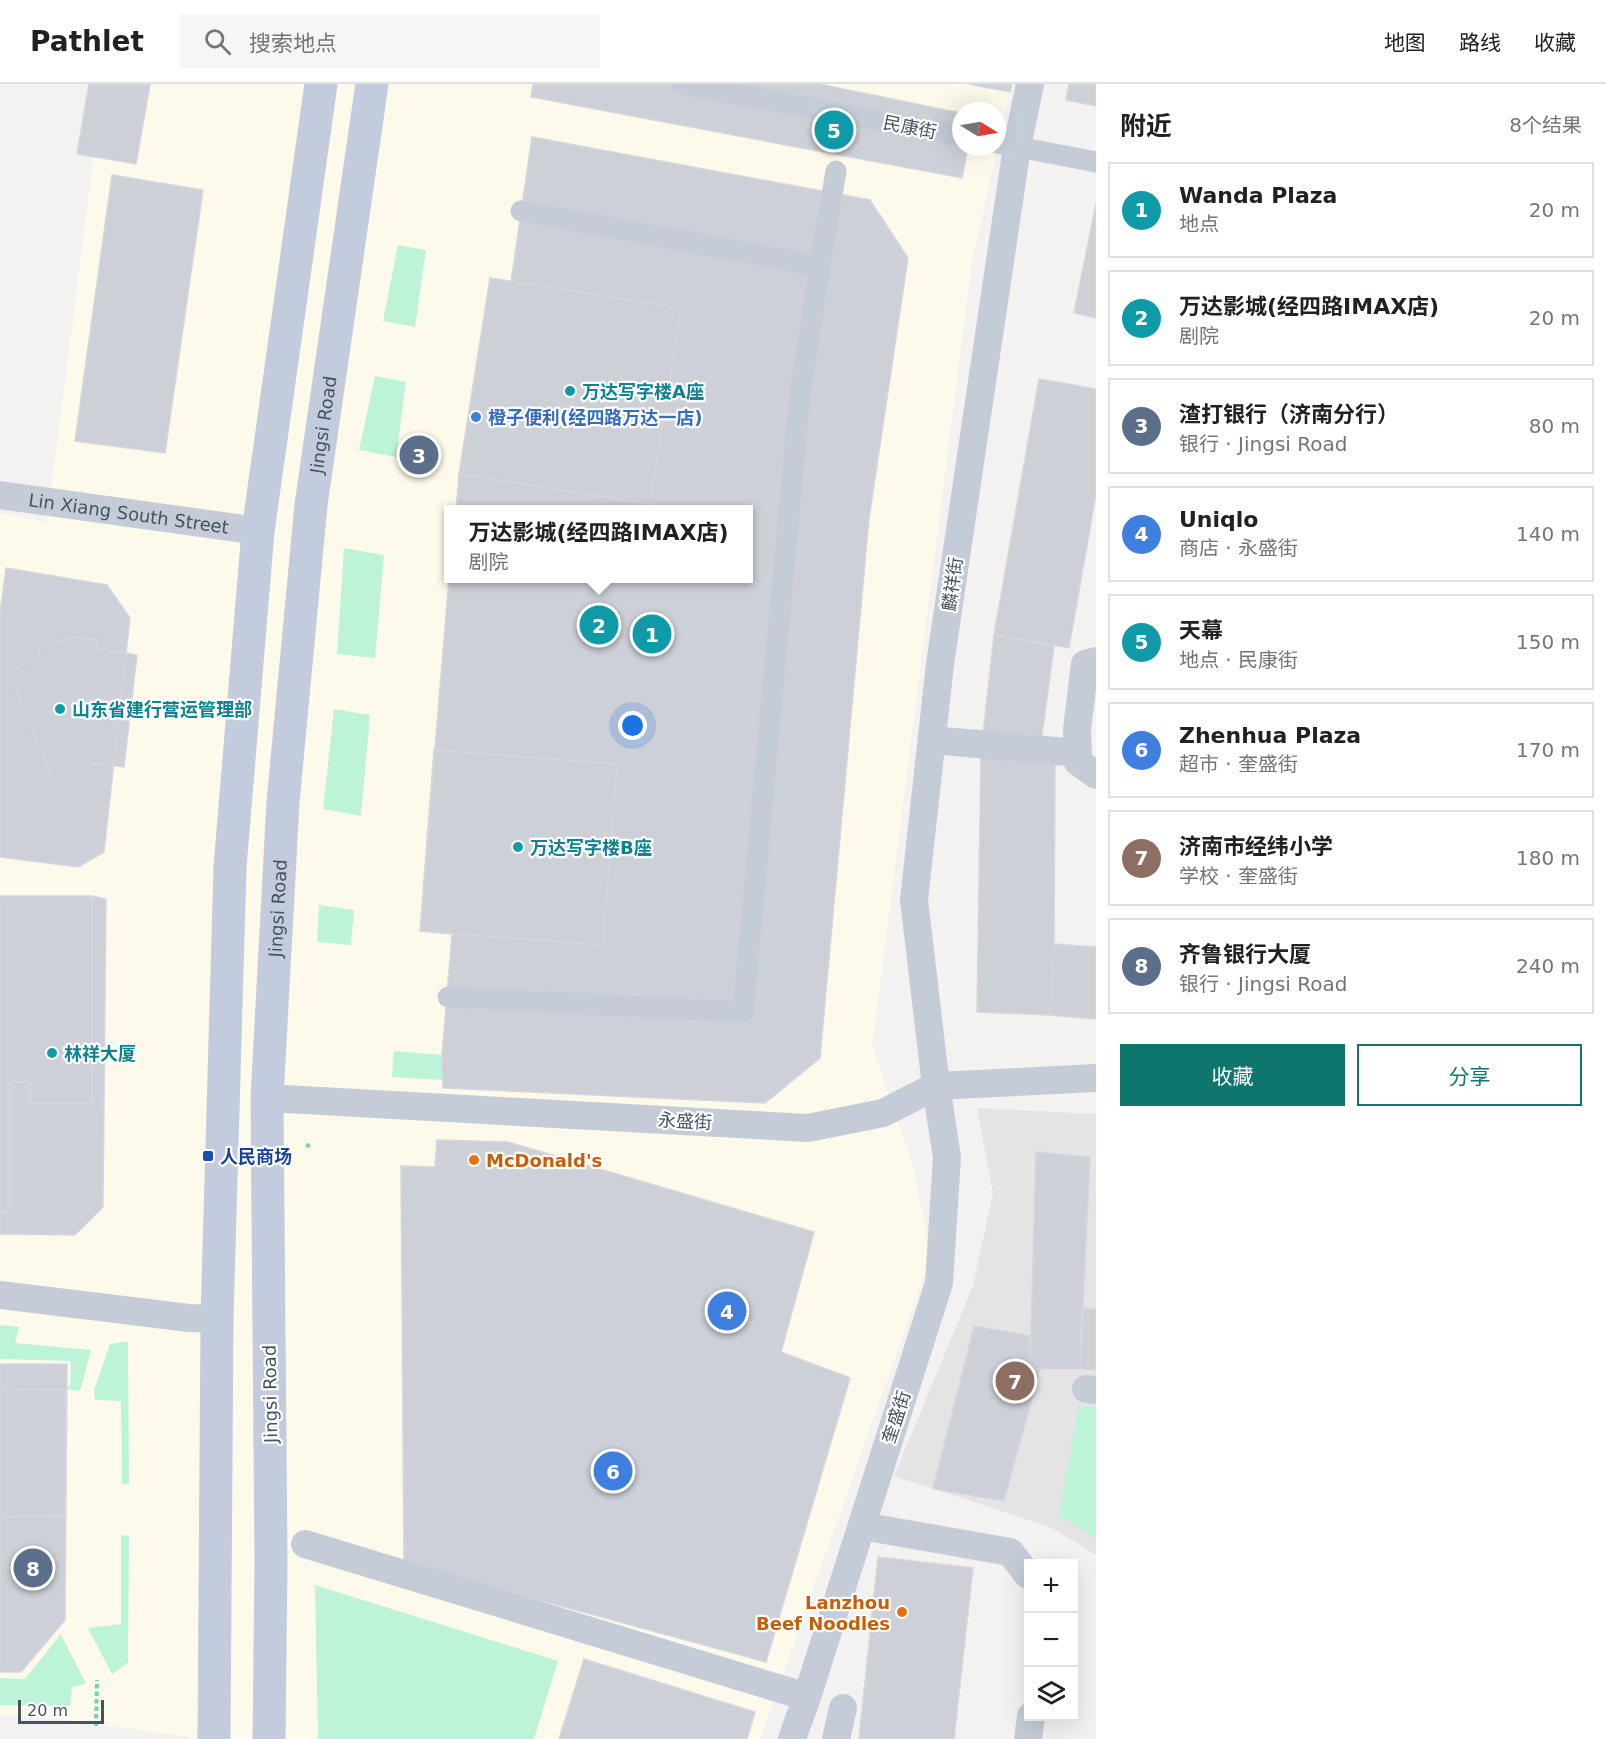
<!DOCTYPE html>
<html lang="zh">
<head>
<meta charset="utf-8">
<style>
  body { margin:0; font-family:"DejaVu Sans","Noto Sans SC",sans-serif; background:#f6f6f6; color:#202124 }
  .controls { position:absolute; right:18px; bottom:18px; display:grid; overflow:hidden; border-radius:0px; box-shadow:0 6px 24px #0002 }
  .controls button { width:54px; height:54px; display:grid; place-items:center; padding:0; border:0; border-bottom:2px solid #e0e0e0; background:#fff; color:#202124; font:30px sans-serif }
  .compass { position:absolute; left:952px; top:18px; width:54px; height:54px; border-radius:50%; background:#fff; box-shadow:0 6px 24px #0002; rotate:101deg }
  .scale { position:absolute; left:18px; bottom:15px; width:86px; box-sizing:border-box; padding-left:6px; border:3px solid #475261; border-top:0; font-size:16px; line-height:21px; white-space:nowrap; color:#475261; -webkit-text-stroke:4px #fff; paint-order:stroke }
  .you { position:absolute; left:633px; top:642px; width:21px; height:21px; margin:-15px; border:4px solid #fff; border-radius:50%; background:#1a73e8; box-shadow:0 0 0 9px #1a73e833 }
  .badge { display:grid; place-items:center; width:39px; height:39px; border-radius:50%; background:#0f766e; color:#fff; font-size:20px; font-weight:700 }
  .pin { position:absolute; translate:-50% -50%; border:3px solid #fff; box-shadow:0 2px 6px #0006 }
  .popup { position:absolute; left:444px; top:421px; width:309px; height:78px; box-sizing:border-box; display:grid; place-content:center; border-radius:0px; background:#fff; filter:drop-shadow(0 2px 4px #0005); font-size:20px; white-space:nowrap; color:#757577 }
  .popup b { font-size:22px; color:#202124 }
  .popup::after { content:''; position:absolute; left:50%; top:100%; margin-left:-12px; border:12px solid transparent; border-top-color:#fff }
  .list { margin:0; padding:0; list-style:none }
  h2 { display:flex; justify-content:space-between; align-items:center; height:78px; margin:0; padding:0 24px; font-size:26px }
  h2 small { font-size:20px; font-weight:400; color:#757577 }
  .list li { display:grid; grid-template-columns:39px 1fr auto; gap:18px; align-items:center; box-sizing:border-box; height:96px; margin:0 12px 12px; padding:0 12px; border:2px solid #e0e0e0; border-radius:0px }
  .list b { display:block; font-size:22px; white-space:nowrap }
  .list p { margin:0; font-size:20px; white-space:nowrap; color:#757577 }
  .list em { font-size:20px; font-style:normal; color:#757577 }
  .actions { display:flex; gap:12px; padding:18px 24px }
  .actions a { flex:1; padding:14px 0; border:2px solid #0f766e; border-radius:0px; text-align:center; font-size:21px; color:#0f766e }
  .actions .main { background:#0f766e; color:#fff }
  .icon { flex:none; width:33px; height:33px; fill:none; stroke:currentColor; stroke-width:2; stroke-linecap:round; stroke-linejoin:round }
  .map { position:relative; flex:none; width:1096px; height:1655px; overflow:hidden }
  header { display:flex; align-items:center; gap:36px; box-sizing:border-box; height:84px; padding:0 30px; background:#fff; border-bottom:2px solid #e0e0e0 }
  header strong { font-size:28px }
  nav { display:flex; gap:33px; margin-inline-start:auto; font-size:21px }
  .search { width:420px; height:54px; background:#f6f6f6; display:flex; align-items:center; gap:15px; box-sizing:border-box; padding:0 21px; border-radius:0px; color:#757577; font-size:22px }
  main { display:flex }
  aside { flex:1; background:#fff }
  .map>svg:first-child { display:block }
</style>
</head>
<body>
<header>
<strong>Pathlet</strong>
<div class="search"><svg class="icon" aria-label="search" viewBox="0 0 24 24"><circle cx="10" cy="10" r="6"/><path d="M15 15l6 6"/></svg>搜索地点</div>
<nav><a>地图</a><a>路线</a><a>收藏</a></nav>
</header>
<main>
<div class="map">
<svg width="1096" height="1655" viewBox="0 0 1096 1655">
  <rect width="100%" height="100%" fill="#f4f2f1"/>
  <path fill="#fefaeb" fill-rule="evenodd" d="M103 0H1012L972 177 872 963 912 1078 931 1172 760 1655H207L51 1634 0 1631V429L47 438ZM961 27H997V63H961ZM449 426H749V494H449Z"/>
  <path fill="#e5e3e3" d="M977 1024 1096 1030V1471L1050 1443 894 1392 973 1202 993 1109Z"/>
  <path fill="#bdf4d8" d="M398 161 426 166 415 243 383 237Z
    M375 292 406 298 396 373 359 366Z
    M344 464 384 471 375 574 337 570Z
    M334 625 370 631 361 732 323 725Z
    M319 821 354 826 351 861 317 858Z
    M394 967 442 971 443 996 392 993Z
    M0 1241 19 1243 15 1259 91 1266 80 1307 66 1305 70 1301 71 1277 0 1275Z
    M128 1257 129 1400H122L121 1317 95 1316 94 1306 110 1260Z
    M1079 1322 1096 1323V1454L1058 1431Z
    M121 1451 129 1452 128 1579 112 1590 88 1544 121 1540Z
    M315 1501 558 1577 534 1655H318Z
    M61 1550 86 1600 72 1603 70 1622 0 1621V1594L25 1595Z"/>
  <path fill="#cdd0d7" stroke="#d5d7dd" stroke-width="1.5" d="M89 0H150L136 80 77 70Z
    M533 0H819L961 29V63H968L962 94 531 13Z
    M969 0H1012L1010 8Z
    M1069 0H1096V22L1066 16Z
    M532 53 870 116 908 174 869 435 820 974 765 1019 443 1004 442 971 452 850 420 847 449 494H749V426H456L459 390 490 194 511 198Z
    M112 91 203 106 165 369 75 357Z
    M1096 120V234L1074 229Z
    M490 194 681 224 650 420 459 390Z
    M1039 295 1096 305V410L1069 564 994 551Z
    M6 484 107 501 130 534 104 768 78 783 0 773V530Z
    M994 551 1054 562 1039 674 981 669Z
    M72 553 97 556 96 564 137 571 124 683 94 679 54 699 9 588 40 572 39 563Z
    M434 666 617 680 603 861 420 847Z
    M981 669 1055 676 1054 860 1050 931 977 928Z
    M0 812H92L106 815 103 1123 75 1151 0 1150Z
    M0 812H92V1019H30V998H10V1128H0Z
    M1054 860 1096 863V935L1050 931Z
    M437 1056 508 1058 814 1148 781 1268 850 1294 766 1578 404 1479 401 1082 435 1083Z
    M1036 1068 1090 1073 1080 1285H1030Z
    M1082 1225H1096V1286L1080 1285Z
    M974 1242 1030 1252V1285H1040L1004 1417 933 1405Z
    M0 1280H67L65 1536 21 1588H0Z
    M66 1305 65 1432 0 1433V1306Z
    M878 1473 973 1484 954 1655H859Z
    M584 1575 755 1628 747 1655H559Z"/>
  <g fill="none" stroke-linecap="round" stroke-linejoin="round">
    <path stroke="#71d6ae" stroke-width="4" stroke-dasharray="4.5 3" stroke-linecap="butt" d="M306 1061 310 1062
      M96 1642 97 1596"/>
    <path stroke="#c4ccd7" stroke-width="21" d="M682 0 961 52
      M997 59 1096 78
      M820 182 836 87
      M448 913 743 928 800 310 820 182 521 127"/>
    <g stroke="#c4ccd7" stroke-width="28">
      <path id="s1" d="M0 411 258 447"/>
      <path d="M1096 577 1085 580 1077 645 1078 678 1096 691"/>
      <path d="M932 656 1078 669"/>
      <path d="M267 1014 808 1044 883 1029 936 1002 1096 994"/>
      <path d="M0 1211 189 1234 217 1235"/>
      <path d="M1086 1305 1096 1306"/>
      <path d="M862 1442 1010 1468 1028 1491"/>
      <path d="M305 1460 807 1613"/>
      <path d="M792 1655 807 1613 939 1199 947 1073 936 1002 914 816 940 580 1017 63 1030 0"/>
      <path d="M836 1655 843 1624"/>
      <path d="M1028 1655 1031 1632"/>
    </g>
    <g stroke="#c3ccdc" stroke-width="33">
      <path d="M214 1655 217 1235 230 783 258 447 321 0"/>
      <path id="s2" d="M269 1655 271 1477 267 1014 283 718 311 421 372 0"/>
    </g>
  </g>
  <g fill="#0f9aa8" stroke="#fff" stroke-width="2">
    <circle cx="570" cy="307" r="6"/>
    <circle cx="60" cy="625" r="6"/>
    <circle cx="518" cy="763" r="6"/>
    <circle cx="52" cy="969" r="6"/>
  </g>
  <circle fill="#3f7fe0" stroke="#fff" stroke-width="2" cx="476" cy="333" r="6"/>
  <rect fill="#1a4fb4" stroke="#fff" stroke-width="2" x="202" y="1066" width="12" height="12" rx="3"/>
  <g fill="#e8710a" stroke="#fff" stroke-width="2">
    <circle cx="474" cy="1076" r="6"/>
    <circle cx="902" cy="1528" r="6"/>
  </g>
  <g text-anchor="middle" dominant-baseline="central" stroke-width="4.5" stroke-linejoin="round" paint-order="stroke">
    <g font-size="18" fill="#475261" stroke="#fff">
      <text transform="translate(910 43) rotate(11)">民康街</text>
      <text stroke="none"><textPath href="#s2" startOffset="1317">Jingsi Road</textPath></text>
      <text stroke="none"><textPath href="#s1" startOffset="130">Lin Xiang South Street</textPath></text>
      <text transform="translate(952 500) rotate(-82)">麟祥街</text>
      <text stroke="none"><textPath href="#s2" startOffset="831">Jingsi Road</textPath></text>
      <text transform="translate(685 1037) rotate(3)">永盛街</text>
      <text transform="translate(270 1310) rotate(-91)">Jingsi Road</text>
      <text transform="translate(896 1333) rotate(-72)">奎盛街</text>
    </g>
    <g font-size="18" font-weight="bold" fill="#0d838f" stroke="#fff" text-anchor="start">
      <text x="582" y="307">万达写字楼A座</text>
      <text x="72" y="625">山东省建行营运管理部</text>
      <text x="530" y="763">万达写字楼B座</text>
      <text x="64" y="969">林祥大厦</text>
    </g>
    <g font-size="18" font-weight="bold" fill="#366cbe" stroke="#fff" text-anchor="start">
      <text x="488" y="333">橙子便利(经四路万达一店)</text>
    </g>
    <g font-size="18" font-weight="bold" fill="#164399" stroke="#fff" text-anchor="start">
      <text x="220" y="1072">人民商场</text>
    </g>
    <g font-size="18" font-weight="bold" fill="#c56008" stroke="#fff" text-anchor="start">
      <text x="486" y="1076">McDonald's</text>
      <text x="890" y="1518" text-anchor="end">Lanzhou<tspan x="890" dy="21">Beef Noodles</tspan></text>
    </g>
  </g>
</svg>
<div class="controls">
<button>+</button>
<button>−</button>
<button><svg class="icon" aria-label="layers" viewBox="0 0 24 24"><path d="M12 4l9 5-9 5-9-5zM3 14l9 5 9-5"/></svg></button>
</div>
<svg class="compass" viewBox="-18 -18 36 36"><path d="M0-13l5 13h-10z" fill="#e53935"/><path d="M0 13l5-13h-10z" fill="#757577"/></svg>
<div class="scale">20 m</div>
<div class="you"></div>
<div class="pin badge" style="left:652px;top:550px;background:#0f9aa8">1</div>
<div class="pin badge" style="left:599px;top:541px;background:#0f9aa8">2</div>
<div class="popup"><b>万达影城(经四路IMAX店)</b>剧院</div>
<div class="pin badge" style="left:419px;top:371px;background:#5c6f8a">3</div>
<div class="pin badge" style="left:727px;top:1227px;background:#3f7fe0">4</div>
<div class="pin badge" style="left:834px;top:46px;background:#0f9aa8">5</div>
<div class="pin badge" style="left:613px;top:1387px;background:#3f7fe0">6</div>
<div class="pin badge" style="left:1015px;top:1297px;background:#8d6e63">7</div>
<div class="pin badge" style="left:33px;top:1484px;background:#5c6f8a">8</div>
</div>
<aside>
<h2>附近<small>8个结果</small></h2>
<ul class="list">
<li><span class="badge" style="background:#0f9aa8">1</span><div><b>Wanda Plaza</b><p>地点</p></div><em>20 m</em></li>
<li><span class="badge" style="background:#0f9aa8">2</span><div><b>万达影城(经四路IMAX店)</b><p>剧院</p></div><em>20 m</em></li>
<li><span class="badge" style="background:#5c6f8a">3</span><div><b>渣打银行（济南分行）</b><p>银行 · Jingsi Road</p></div><em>80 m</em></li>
<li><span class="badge" style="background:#3f7fe0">4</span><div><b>Uniqlo</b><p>商店 · 永盛街</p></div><em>140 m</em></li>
<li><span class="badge" style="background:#0f9aa8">5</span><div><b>天幕</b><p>地点 · 民康街</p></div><em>150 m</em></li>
<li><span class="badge" style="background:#3f7fe0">6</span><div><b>Zhenhua Plaza</b><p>超市 · 奎盛街</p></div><em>170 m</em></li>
<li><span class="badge" style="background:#8d6e63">7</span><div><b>济南市经纬小学</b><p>学校 · 奎盛街</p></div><em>180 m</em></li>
<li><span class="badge" style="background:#5c6f8a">8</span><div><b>齐鲁银行大厦</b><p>银行 · Jingsi Road</p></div><em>240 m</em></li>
</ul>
<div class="actions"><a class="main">收藏</a><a>分享</a></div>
</aside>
</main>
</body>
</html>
